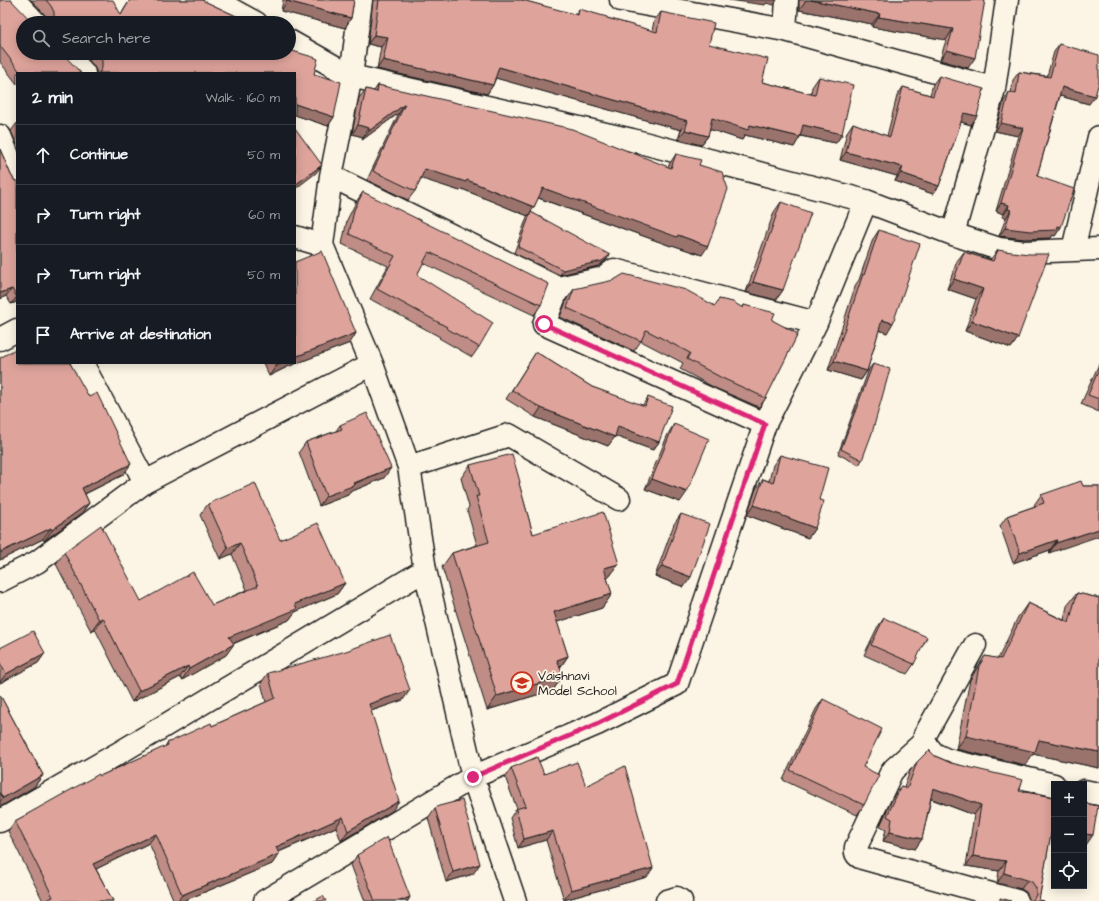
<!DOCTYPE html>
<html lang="en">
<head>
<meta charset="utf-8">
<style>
  body { margin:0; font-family:"Architects Daughter",sans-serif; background:#20242c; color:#f1f3f6 }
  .controls { position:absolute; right:12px; bottom:12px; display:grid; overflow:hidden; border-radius:0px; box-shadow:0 2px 10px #0003 }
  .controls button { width:36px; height:36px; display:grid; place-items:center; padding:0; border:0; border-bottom:1px solid #363941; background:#171b24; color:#f1f3f6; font:20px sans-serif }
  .stop { position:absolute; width:12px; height:12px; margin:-9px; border:3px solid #db2777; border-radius:50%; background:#fff }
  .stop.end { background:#db2777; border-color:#fff; box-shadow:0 1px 4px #0008 }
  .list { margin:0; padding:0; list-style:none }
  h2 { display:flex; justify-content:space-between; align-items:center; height:52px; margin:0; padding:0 16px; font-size:17px }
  h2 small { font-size:13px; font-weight:400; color:#9ea1a6 }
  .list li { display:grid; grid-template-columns:26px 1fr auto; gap:12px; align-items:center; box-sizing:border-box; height:60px; padding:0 16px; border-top:1px solid #363941 }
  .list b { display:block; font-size:15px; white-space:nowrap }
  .list em { font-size:13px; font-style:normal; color:#9ea1a6 }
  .icon { flex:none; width:22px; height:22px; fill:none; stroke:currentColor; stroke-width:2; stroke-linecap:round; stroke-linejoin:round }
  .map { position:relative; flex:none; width:1099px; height:901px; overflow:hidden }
  .search { position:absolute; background:#171b24; box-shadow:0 2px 10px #0003; left:16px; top:16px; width:280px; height:44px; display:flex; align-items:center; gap:10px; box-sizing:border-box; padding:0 14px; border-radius:22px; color:#9ea1a6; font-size:15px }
  .panel { position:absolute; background:#171b24; box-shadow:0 2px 10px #0003; left:16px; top:72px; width:280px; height:292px; border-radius:0px }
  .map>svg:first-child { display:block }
</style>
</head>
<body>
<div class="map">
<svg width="1099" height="901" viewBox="0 0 1099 901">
  <rect width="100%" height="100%" fill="#fcf5e5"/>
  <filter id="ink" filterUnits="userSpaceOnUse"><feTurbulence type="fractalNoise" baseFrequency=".025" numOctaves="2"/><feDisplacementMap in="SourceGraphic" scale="8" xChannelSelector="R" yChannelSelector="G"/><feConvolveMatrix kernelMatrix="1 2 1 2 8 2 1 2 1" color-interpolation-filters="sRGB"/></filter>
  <g filter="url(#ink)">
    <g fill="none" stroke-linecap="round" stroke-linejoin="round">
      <g stroke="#1c1c1c" stroke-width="25">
        <path id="minor" d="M14 0 36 23
          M214 0 256 23
          M361 0 351 76 331 176 322 245 372 364 409 467 425 570 473 777 515 901
          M621 0 785 30 787 0
          M785 30 978 84 994 89
          M289 41 351 76 632 140 866 201
          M65 53 84 73
          M0 136 17 178
          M331 176 558 288 604 278 614 270 816 323
          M953 234 999 249 1024 252 1099 249
          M295 237 322 245
          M1073 250 1099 137
          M558 288 544 324 765 424
          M0 339 17 330
          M82 363 145 482
          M409 467 509 435 619 499
          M0 581 37 562 145 482 372 364
          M975 645 925 735 924 742 934 754 947 760 1054 785
          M924 742 894 769 891 773 856 847C855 853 857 856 862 858L1017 901
          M1084 791 1099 794
          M0 821 119 753 425 570
          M265 901 473 777 597 724 677 684 765 424 816 323 866 201 953 234 994 89 1007 0
          M667 901 677 898 681 901"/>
      </g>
      <use href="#minor" stroke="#fcf5e5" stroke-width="22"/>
    </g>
    <path fill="#bf8d86" stroke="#1c1c1c" d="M0 0 81 73H17V84L0 62Z
      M31 0H103L121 14 130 0H202L251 23H48V20L45 15Z
      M283 0H354L351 18 345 28 281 11Z
      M373 0H522L575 15 579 9 607 18 652 31 654 21 661 12 709 44 762 82 811 94 812 87 819 77 842 134 836 143 800 136 794 147 745 135 742 140 709 129 708 136 701 145 678 139 681 130 496 78 493 85 487 94 377 69 381 47 368 44Z
      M799 0H985L968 68 940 60 946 40 872 27V24L799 10Z
      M1059 44 1089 104 1060 96 1037 176 1061 227 1055 236 1053 235 1051 238 1024 239 999 236 1006 218 1002 217 1003 214 996 211 1018 136 995 131 1004 101 1009 92 1011 93 1013 80 1019 72 1047 76 1054 52Z
      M82 53H289L314 74 334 117 328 126 295 115V73H96V70L93 65Z
      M939 76 971 125 961 122 939 186 933 194 895 181 897 176 840 160 847 132 853 123 887 136 897 96 903 87 930 95 933 84Z
      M378 85 668 167 670 163 676 154 699 165 702 255 672 245 671 246 538 198 534 207 528 216 462 189 460 191 421 178 415 191 408 200 367 180 399 113 362 140 363 137 352 134 359 98 366 89 374 91Z
      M17 123V145L11 131Z
      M0 149 11 175 15 181H17V302L11 304 6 296 0 299Z
      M363 192 541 305 534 315 423 263 417 275 479 347 472 357 439 338 440 337 370 299 388 266 342 244 347 220 356 202Z
      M781 202 783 290 776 300 746 292 774 212Z
      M531 212 606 260 598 266 560 275 514 253 527 217Z
      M879 230 887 333 879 330 867 371 861 380 828 370 856 284 859 280 873 239Z
      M998 250 1018 338 1011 348 965 331 976 299 947 289 957 261 964 252 990 260Z
      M574 289 715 306 719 299 743 308 744 305 772 320 766 398 759 407 715 388 680 369 683 363 641 341 634 351 560 317 567 299Z
      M356 333 350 343 287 367 269 376 263 363H295Z
      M536 352 592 387 642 406 648 397 659 442 653 450 615 436 608 446 535 417 506 399Z
      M0 358 123 475 85 494 89 503 81 514 44 541 43 539 0 560Z
      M873 364 862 460 859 465 838 454 869 369Z
      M1099 364V412L1081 404Z
      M674 424 680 502 645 489 668 434Z
      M340 425 384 478 350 492 348 495 319 506 299 452 306 442 336 431Z
      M780 455 819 500 815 528 808 538 747 515 756 489 763 479 769 481 773 465Z
      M470 465 520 482 519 484 533 534 619 564 609 577 607 578 612 594 602 608 557 622 568 656 560 668 563 676 553 690 487 710 442 567 452 553 477 545 467 510 469 507 461 478Z
      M1083 486H1099L1049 553 1050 550 1013 563 1000 526 1007 516 1035 506 1034 505 1041 495Z
      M208 504 280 540 345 583 337 594 295 612 289 620 233 644 226 655 182 680 180 677 132 702 95 629 91 631 56 564 64 552 141 601 212 605 247 590 232 554 220 559 200 515Z
      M681 514 684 587 655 576 674 524Z
      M1077 593 1099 598V768L1033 754 1025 765 956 749 970 680 976 670 985 656 998 659 1018 617 1028 603 1064 620 1067 606Z
      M884 618 914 664 907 674 864 655 877 628Z
      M0 648 45 653 38 663 0 683Z
      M268 673 403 700 371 711 392 811 341 841 336 827 279 852V854L272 864 183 901H174L149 843 96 869 113 901H43L8 831 15 821 100 776 165 747 167 743 212 726 266 702 261 683Z
      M0 695 43 775 34 787 0 807Z
      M823 699 863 767 864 805 857 815 783 780 816 709Z
      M935 756 1019 791 1054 797V839L1050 838 1039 900 1044 901H1029V898L1026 892 1021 889 997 883 999 871 966 866 974 815 931 799 922 839 915 849 883 841 886 829 880 826 894 795 901 786 904 787 910 771 917 762Z
      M511 768 544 774 586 786 647 877 564 900 546 840 518 848 510 818 516 809H517L505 777Z
      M435 808 473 874 446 882 428 818Z
      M357 855 408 901H365L351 865Z"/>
    <path fill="#9b736d" stroke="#1c1c1c" d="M729 0H777L774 5 766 3 765 5Z
      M806 0H811L880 14 872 24 799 10Z
      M287 1 351 18 345 28 281 11Z
      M879 17 953 29 946 40 872 27Z
      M374 35 388 37 381 47 368 44Z
      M947 50 975 58 968 68 940 60Z
      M383 60 493 85 487 94 377 69Z
      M499 67 688 121 681 130 492 77Z
      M1062 87 1095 96 1089 104 1057 95Z
      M295 104 334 117 328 126 295 115Z
      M405 104 399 113 362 140 369 131Z
      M964 113 977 116 971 125 958 121Z
      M712 118 750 125 800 137 794 147 745 135 742 140 706 128Z
      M1001 123 1023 128 1018 136 995 131Z
      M358 125 369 128 363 137 352 134Z
      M803 125 842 134 836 143 796 135Z
      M685 130 708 136 701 145 678 139Z
      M846 152 903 167 897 176 840 160Z
      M322 165 316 173 295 189V185Z
      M425 169 467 180 534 207 528 216 462 189 460 191 419 178Z
      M901 173 939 186 933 194 895 181Z
      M543 188 678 235 708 246 702 255 672 245 671 246 536 197Z
      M1001 203 1009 205 1003 214 996 211Z
      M1008 209 1011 210 1006 218 1002 217Z
      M1058 226 1061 227 1055 236 1053 235 1051 238 1024 239 999 236 1005 228Z
      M610 255 606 260 598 266 560 275 563 270Z
      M954 279 983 289 976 299 947 289Z
      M753 282 783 290 776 300 746 292Z
      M12 289 6 296 0 299V293Z
      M17 297V302L11 304Z
      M882 320 893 323 887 333 876 329Z
      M972 321 1018 338 1011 348 965 331Z
      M356 333 350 343 287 367 269 376 276 366 283 363H295V357Z
      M834 361 867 371 861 380 828 370Z
      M541 408 615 437 608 446 535 417Z
      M618 426 659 442 653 450 612 435Z
      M131 464 123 475 74 499 82 488Z
      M391 468 384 478 350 492 348 495 319 506 326 496Z
      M652 479 687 492 680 502 645 489Z
      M89 503 81 514 44 541 52 530Z
      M754 505 815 528 808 538 747 515Z
      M51 528 43 539 0 560V554L1 552Z
      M1099 529V536L1049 553 1056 543Z
      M1057 540 1050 550 1013 563 1020 553Z
      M240 543 232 554 220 559 228 548Z
      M619 564 609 577 594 582 604 568Z
      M662 566 691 577 684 587 655 576Z
      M345 583 337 594 295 612 289 620 222 648 229 637 295 604Z
      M612 594 602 608 545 626 554 612Z
      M103 618 95 629 91 631 99 620Z
      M234 644 226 655 182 680 189 669Z
      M45 653 38 663 0 683V682L6 674Z
      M568 656 558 670 557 660Z
      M188 666 180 677 132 702 139 691Z
      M563 676 553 690 487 710 497 696Z
      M410 690 403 700 362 714 369 704Z
      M966 736 1039 740 1099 752V768L1033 754 1025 765 956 749Z
      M43 775 34 787 0 807V801L3 798Z
      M933 788 981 805 974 815 927 797Z
      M399 801 392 811 341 841 348 831Z
      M343 817 336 827 269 856 276 847Z
      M1052 828H1054V839L1045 837Z
      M553 831 546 840 518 848 524 839Z
      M890 832 922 839 915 849 883 841Z
      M156 834 149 843 86 874 93 864Z
      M1084 834 1093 835 1086 845 1084 844Z
      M279 854 272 864 183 901H177L182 895Z
      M973 856 1006 861 999 871 966 866Z
      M480 864 473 874 446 882 453 872Z
      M653 868 647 877 564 900 571 890Z
      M1004 873 1027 880 1021 889 997 883Z
      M410 897 408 901H400Z"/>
    <path fill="#dea49c" stroke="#1c1c1c" d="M0 0H11L33 23H23V53H62L81 73H21L0 46Z
      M46 0H113L121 15 130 0H202L251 23H51L54 17V12L51 6Z
      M287 0H354L351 18 287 1Z
      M379 0H522L578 15 579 9 607 17V18L657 32 661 12 714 23 709 44 768 59 762 82 815 95 819 77 853 85 842 134 803 125 800 137 750 125 748 130 712 118 708 136 685 130 688 121 499 67 493 85 383 60 388 37 374 35Z
      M811 0H985L975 58 947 50 953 29 879 17 880 14Z
      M1059 44 1099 55V82L1095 96 1062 87 1037 176 1074 189 1061 227 1058 226 1057 230 1030 231 1005 228 1011 210 1008 209 1009 205 1001 203 1023 128 1001 123 1009 92 1016 94 1019 72 1050 77Z
      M289 50 313 57 318 59 314 74 341 82 334 117 295 104V73H99L102 68V61L99 56 96 53H289Z
      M939 76 984 89 977 116 964 113 939 186 901 173 903 167 846 152 853 123 890 137 903 87 933 96Z
      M378 85 572 129 671 168 676 154 701 160 699 165 722 172 728 189 708 246 678 235 677 237 543 188 534 207 467 180 466 182 425 169 415 191 373 171 405 104 369 131V128L358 125 366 89 377 92Z
      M295 128 322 165 295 185Z
      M0 149 11 175 15 181H17V297L12 289 0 293Z
      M363 192 549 284 541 305 429 252 417 275 493 323 479 347 446 328 447 327 377 289 395 256 349 234 354 210Z
      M781 202 811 213 783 290 753 282Z
      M531 212 610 255 602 261 563 270 518 247Z
      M879 230 920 244 893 323 882 320 867 371 834 361 863 274 864 275Z
      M998 250 1004 251 1029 254H1049L1018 338 972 321 983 289 954 279 964 252 993 261Z
      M322 251 356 333 295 357V262Z
      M624 274 686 290 715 306 719 299 733 302 743 308 744 305 775 313 772 320 798 334 766 398 722 378 687 359 690 353 646 330 641 341 567 308 574 289 614 280Z
      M17 348V363H70L89 397 97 393 131 464 82 488 89 503 52 530 51 528 1 552 0 549V358Z
      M536 352 592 387 645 406 648 397 672 406 659 442 618 426 615 437 541 408 512 390Z
      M274 363H283L276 366Z
      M873 364 890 369 872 433 862 460 841 449Z
      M1099 369V399L1088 395Z
      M367 413 391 468 354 483 355 485 326 496 306 442 342 429 340 425Z
      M674 424 709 439 687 492 652 479Z
      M512 454 520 482 519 483 533 534 603 512 619 564 604 568 612 594 554 612 568 656 557 660 563 676 497 696 452 553 489 542 476 496H479L470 465Z
      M780 455 828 468 819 500 824 501 815 528 754 505 763 479 773 483Z
      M1081 481 1083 486H1099V529L1056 543 1057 540 1020 553 1007 516 1044 503 1041 495Z
      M255 483 280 540 318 523 345 583 295 604 297 609 229 637 234 644 189 669 188 666 139 691 103 618 99 620 64 552 101 525 141 601 193 572 212 605 258 586 240 543 228 548 208 504Z
      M681 514 710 524 691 577 662 566Z
      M1077 593 1099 598V752L1039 740 1035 752 966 736 979 666 985 656 1001 659 1028 603 1069 623Z
      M884 618 927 637 914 664 871 645Z
      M33 631 45 653 6 674 0 663V648Z
      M390 635 410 690 369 704 399 801 348 831 343 817 276 847 279 854 182 895 156 834 93 864 113 901H44L53 897 15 821 99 774 100 776 168 745 167 743 211 723 212 726 275 698 268 673 346 651Z
      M0 695 43 775 3 798 0 793Z
      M823 699 882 729 863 767 879 775 864 805 790 770Z
      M929 750 935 756 951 763 1023 780 1019 791 1054 797V828H1052L1039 900 1044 901H1031L1033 900 1036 895V888L1032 882 1027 880 1004 873 1006 861 973 856 981 805 933 788 922 839 890 832 892 819 887 816 901 786 907 789 917 762Z
      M537 757 544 774 577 762 586 786 625 766 653 868 571 890 553 831 524 839 516 809 526 806 511 768Z
      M462 800 480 864 453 872 435 808 439 806Z
      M1084 803 1098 806 1093 835 1084 834Z
      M387 837 410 897 400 901H375L357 855Z
      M323 896 326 901H314Z
      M1000 898 1011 901H1000Z"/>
  </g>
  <g fill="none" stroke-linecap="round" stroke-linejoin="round" filter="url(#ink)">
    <path stroke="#db2777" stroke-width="5" d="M473 777 597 724 677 684 765 424 544 324"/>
  </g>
  <defs>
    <g id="school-ring" transform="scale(1.15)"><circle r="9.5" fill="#fcf5e5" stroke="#c8321e" stroke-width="1.5"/><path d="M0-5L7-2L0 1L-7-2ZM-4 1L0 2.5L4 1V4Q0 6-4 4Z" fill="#c8321e"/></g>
  </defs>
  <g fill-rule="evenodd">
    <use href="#school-ring" x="522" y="683"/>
  </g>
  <g text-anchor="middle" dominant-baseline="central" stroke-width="3.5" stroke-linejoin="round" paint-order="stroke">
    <g font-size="13" fill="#1c1c1c" stroke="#fcf5e5" text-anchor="start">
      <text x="538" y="676">Vaishnavi<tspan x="538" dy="15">Model School</tspan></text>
    </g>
  </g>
</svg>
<div class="controls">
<button>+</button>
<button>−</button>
<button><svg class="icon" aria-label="locate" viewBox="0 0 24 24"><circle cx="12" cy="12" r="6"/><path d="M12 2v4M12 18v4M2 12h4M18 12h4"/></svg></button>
</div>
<div class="stop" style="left:544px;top:324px"></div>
<div class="stop end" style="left:473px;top:777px"></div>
<div class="search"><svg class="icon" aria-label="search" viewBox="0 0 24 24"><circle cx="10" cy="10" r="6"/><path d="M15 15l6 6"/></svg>Search here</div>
<section class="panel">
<h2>2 min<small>Walk · 160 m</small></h2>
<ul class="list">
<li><svg class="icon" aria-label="ahead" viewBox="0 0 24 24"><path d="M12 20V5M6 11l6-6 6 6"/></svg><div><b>Continue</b></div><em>50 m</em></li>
<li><svg class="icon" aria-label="right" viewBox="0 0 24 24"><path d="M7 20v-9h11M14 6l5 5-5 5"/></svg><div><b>Turn right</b></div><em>60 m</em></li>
<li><svg class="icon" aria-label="right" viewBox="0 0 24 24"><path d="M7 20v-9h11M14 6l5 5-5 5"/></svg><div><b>Turn right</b></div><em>50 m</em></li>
<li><svg class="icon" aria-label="arrive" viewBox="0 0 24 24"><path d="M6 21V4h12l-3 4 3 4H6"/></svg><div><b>Arrive at destination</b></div></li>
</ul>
</section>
</div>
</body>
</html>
